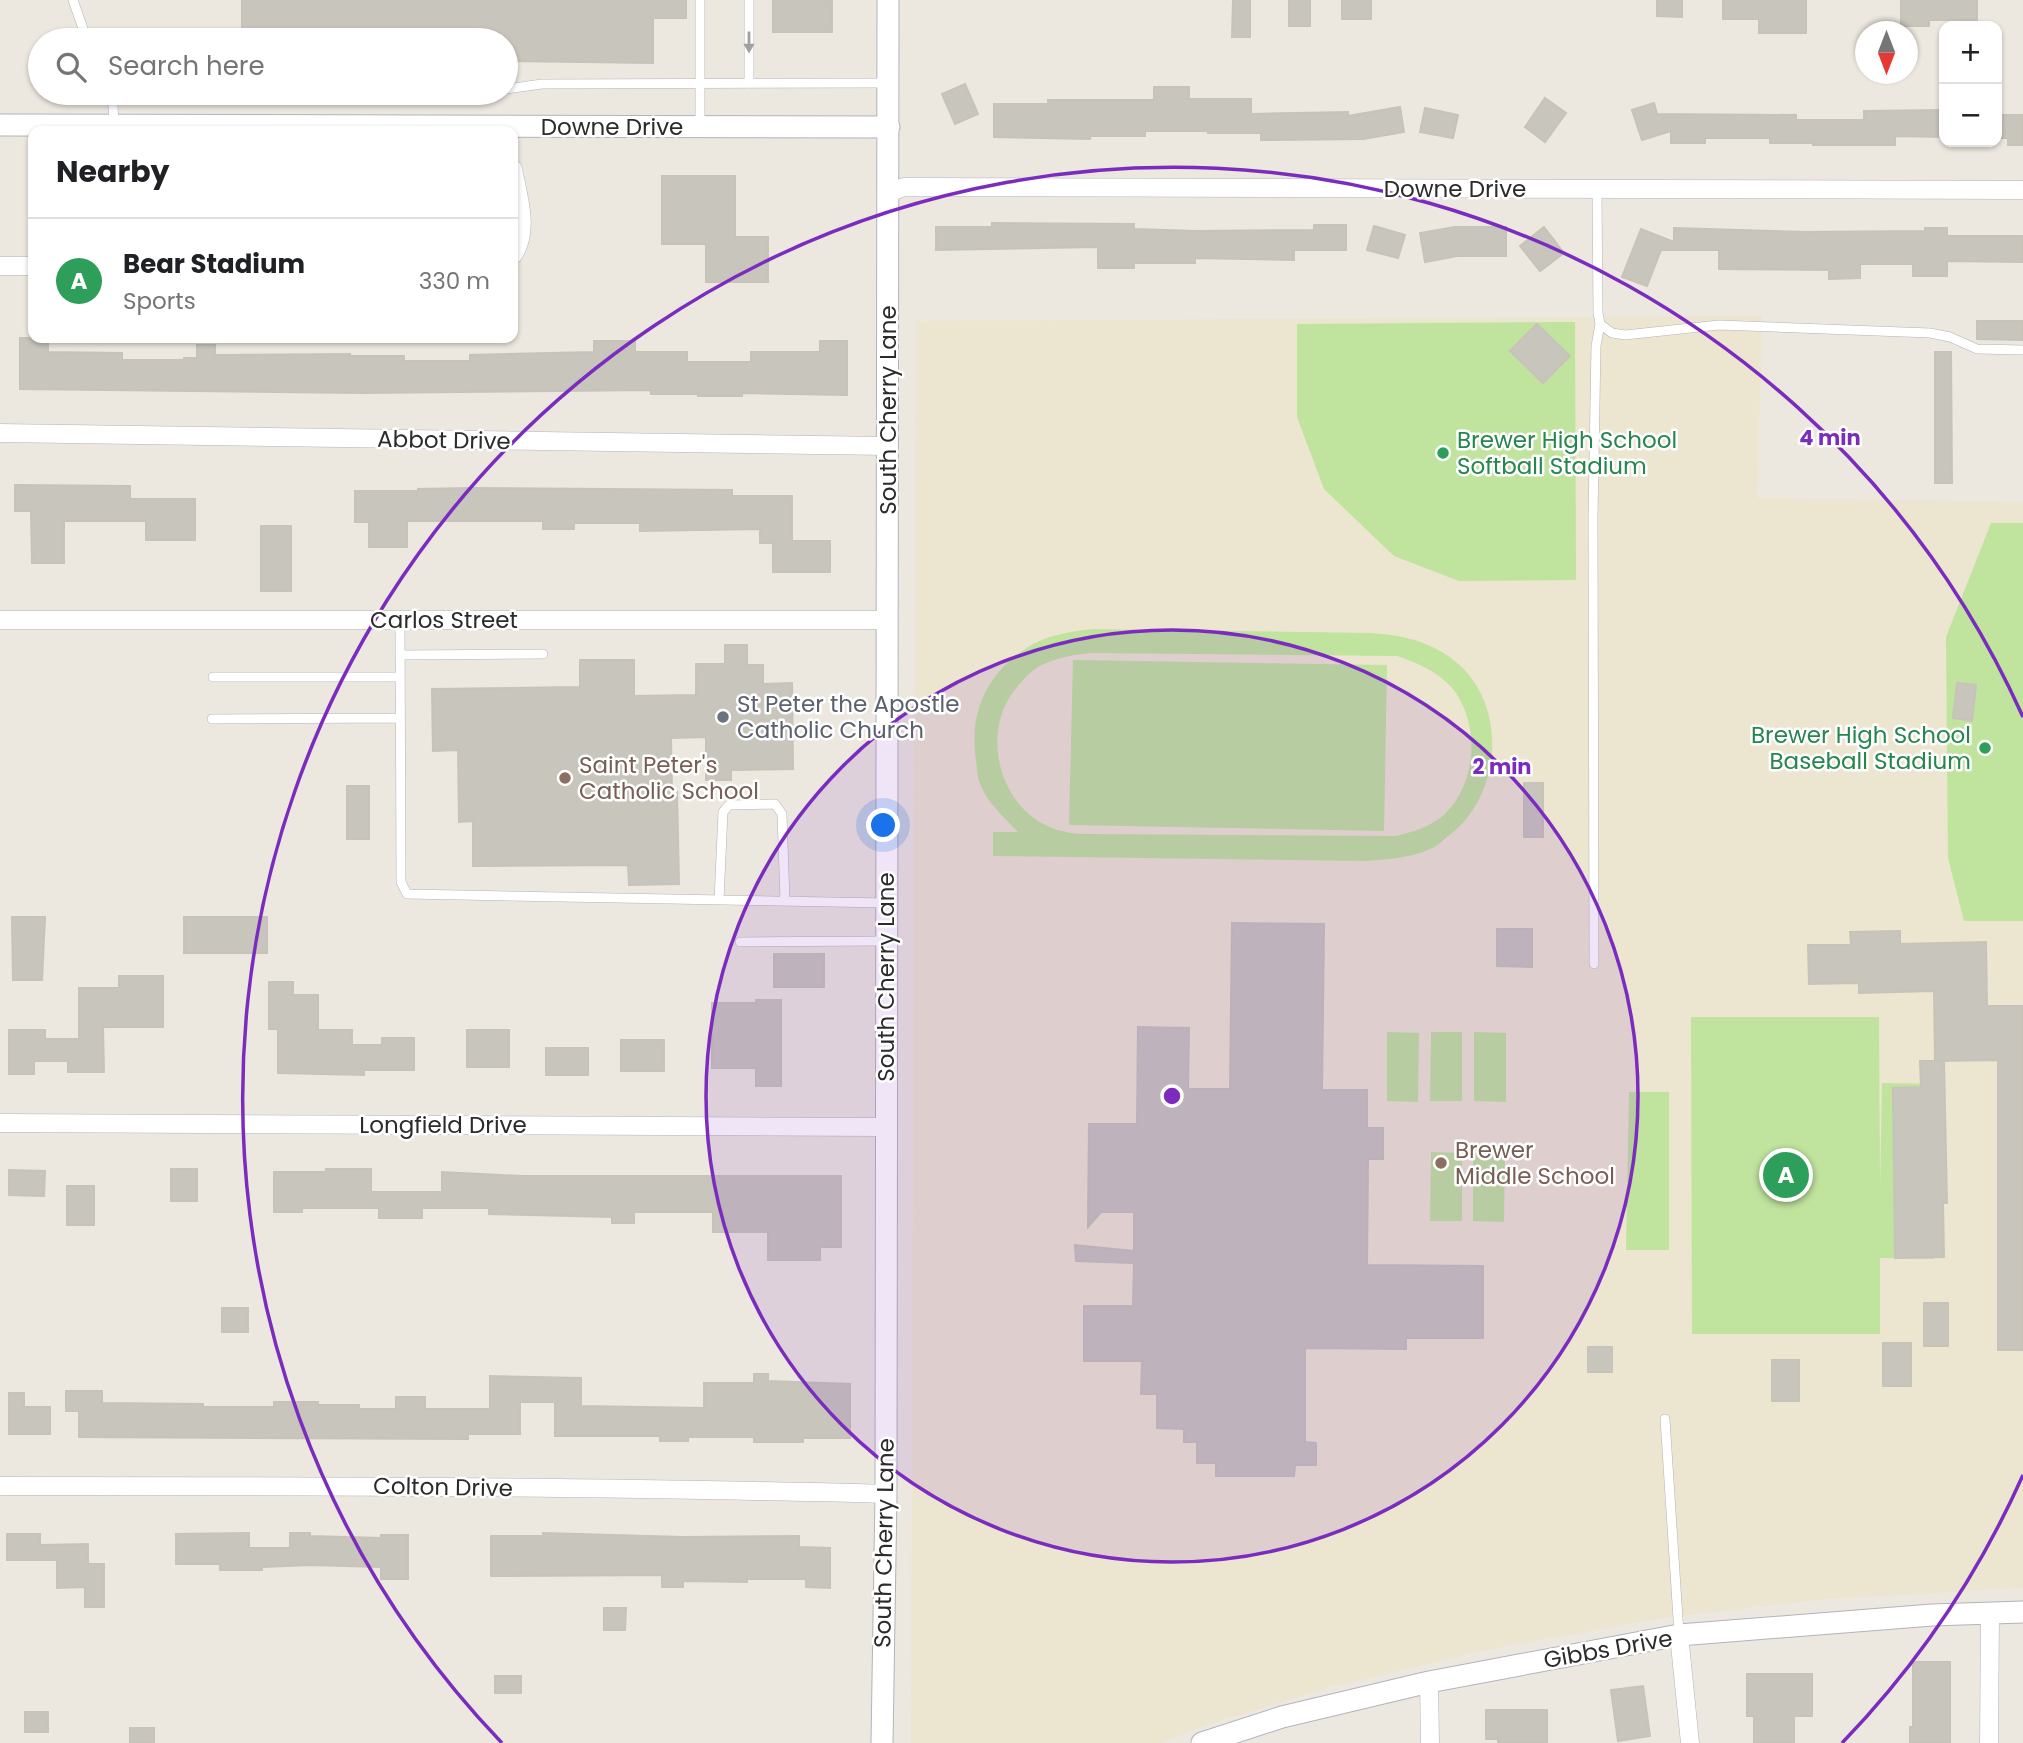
<!DOCTYPE html>
<html lang="en">
<head>
<meta charset="utf-8">
<style>
  body { margin:0; font-family:Poppins,sans-serif; background:#f6f6f6; color:#202124 }
  .controls { position:absolute; right:21px; top:21px; display:grid; overflow:hidden; border-radius:14px; box-shadow:0 2px 5px #0004 }
  .controls button { width:63px; height:63px; display:grid; place-items:center; padding:0; border:0; border-bottom:2px solid #e0e0e0; background:#fff; color:#202124; font:35px sans-serif }
  .compass { position:absolute; left:1855px; top:21px; width:63px; height:63px; border-radius:50%; background:#fff; box-shadow:0 2px 5px #0004; rotate:180deg }
  .you { position:absolute; left:884px; top:826px; width:24px; height:24px; margin:-18px; border:5px solid #fff; border-radius:50%; background:#1a73e8; box-shadow:0 0 0 10px #1a73e833 }
  .badge { display:grid; place-items:center; width:46px; height:46px; border-radius:50%; background:#7c3aed; color:#fff; font-size:23px; font-weight:700 }
  .pin { position:absolute; translate:-50% -50%; border:4px solid #fff; box-shadow:0 2px 7px #0006 }
  .list { margin:0; padding:0; list-style:none }
  h2 { display:flex; justify-content:space-between; align-items:center; height:91px; margin:0; padding:0 28px; font-size:30px }
  h2 small { font-size:23px; font-weight:400; color:#757577 }
  .list li { display:grid; grid-template-columns:46px 1fr auto; gap:21px; align-items:center; box-sizing:border-box; height:126px; padding:0 28px; border-top:2px solid #e0e0e0 }
  .list b { display:block; font-size:26px; white-space:nowrap }
  .list p { margin:0; font-size:23px; white-space:nowrap; color:#757577 }
  .list em { font-size:23px; font-style:normal; color:#757577 }
  .icon { flex:none; width:38px; height:38px; fill:none; stroke:currentColor; stroke-width:2; stroke-linecap:round; stroke-linejoin:round }
  .map { position:relative; flex:none; width:2023px; height:1743px; overflow:hidden }
  .search { position:absolute; background:#fff; box-shadow:0 2px 5px #0004; left:28px; top:28px; width:490px; height:77px; display:flex; align-items:center; gap:18px; box-sizing:border-box; padding:0 24px; border-radius:38px; color:#757577; font-size:26px }
  .panel { position:absolute; background:#fff; box-shadow:0 2px 5px #0004; left:28px; top:126px; width:490px; height:217px; border-radius:14px }
  .map>svg:first-child { display:block }
</style>
</head>
<body>
<div class="map">
<svg width="2023" height="1743" viewBox="0 0 2023 1743">
  <rect width="100%" height="100%" fill="#ece7df"/>
  <path fill="#ece5d0" d="M1762 316 1757 498 2023 502V1588L1826 1599 1662 1618 1487 1650 1331 1687 1206 1725 1161 1743H911L916 321Z"/>
  <path fill="#c0e39e" fill-rule="evenodd" d="M1575 322 1576 580 1459 581 1394 556 1324 489 1297 417V324Z
    M1991 523H2023V921H1964L1948 858 1946 637Z
    M1092 629 1371 633C1400 635 1426 640 1451 658 1509 700 1504 796 1447 837 1442 841 1436 847 1430 849 1410 858 1389 859 1367 861L993 856V832H1018C1004 817 986 802 979 781 977 775 977 767 976 760 969 713 986 675 1025 649 1045 635 1069 632 1092 629ZM1092 653 1397 656C1418 663 1443 674 1456 693 1480 730 1476 783 1445 814 1431 827 1412 832 1395 836L1089 834C1076 834 1065 833 1052 828 1000 808 981 736 1013 692 1020 683 1029 672 1040 666 1057 657 1073 655 1092 653Z
    M1073 660 1387 665 1384 831 1069 825Z
    M1691 1017H1879L1880 1189 1882 1083 1937 1084 1934 1259 1880 1258V1334H1692Z
    M1387 1032 1419 1033 1418 1102 1387 1101Z
    M1431 1032H1462V1101H1430Z
    M1474 1032 1506 1033V1102L1474 1101Z
    M1629 1092H1669V1250H1626Z
    M1431 1152 1462 1153V1221H1430Z
    M1473 1153H1505L1504 1222 1473 1221Z"/>
  <path fill="#c8c5bd" stroke="#c7c3b9" stroke-width="2" d="M242 0H686V18H653V63L506 61V40H242Z
    M773 0H832V32H773Z
    M1233 0H1250V37H1232Z
    M1289 0H1310V26H1289Z
    M1342 0H1371V19H1342Z
    M1657 0H1682V17L1657 16Z
    M1723 0H1806V33H1759V19H1723Z
    M1901 0H1977V20H1929V26H1901Z
    M965 84 978 114 955 124 942 94Z
    M1154 87H1189V99H1251V114L1348 112V116L1400 107 1404 132 1363 139 1261 140V133H1208V131H1145V136H1090V139L994 137V104H1048V100H1154Z
    M1545 98 1566 113 1545 142 1525 127Z
    M1654 103 1657 114 1796 115V120H1864V111L1944 110V137L1895 136V145H1813V143H1770V138H1705V143H1671V131L1642 140 1632 110Z
    M1425 108 1458 115 1453 138 1420 132Z
    M1997 115H2023V145H2008V138H1997Z
    M662 176H735V237H768V282H706V244H662Z
    M992 223 1134 224V229L1195 231 1314 230V225H1346V250H1294V260L1195 258V263H1134V268H1098V247L936 250V227H992Z
    M1374 226 1405 235 1398 258 1367 250Z
    M1455 227H1506V256H1457L1425 262 1420 233Z
    M1544 227 1564 253 1540 271 1520 246Z
    M1674 228 1805 232 1925 231V228H1947V236H2023V262L1947 261V276H1913V264H1860V278L1829 279V270L1719 269V250H1661L1647 286 1622 277 1641 229 1674 242Z
    M1977 321H2023V340L1977 339Z
    M1537 324 1570 356 1543 383 1510 351Z
    M20 338H48V352L122 353V360H184V358H197V345H215V355L350 354V356H404V361H470V355L594 352V341H635V352H687V362H751V352H820V341H847V395L742 393V396H698V394H651V390L361 393 20 389Z
    M1935 352H1951L1952 483H1935Z
    M15 485 130 486V499H195V540H146V521H64V563H32L31 511H15Z
    M472 488 732 490V496H792V541H830V572H773V543H760V529L640 531V523H574V529H543V521H407V547H369V522H355V491H418V489Z
    M261 526H291V591H261Z
    M725 645H747V665H763V684L792 683 793 769 731 770V780H706V737L671 738 672 793 677 792 679 884 629 885 628 865 473 866V821L459 822 458 750 433 751 432 689 580 687V660H634V696L696 695V664H725Z
    M1957 683 1976 685 1972 721 1953 718Z
    M1524 783H1543V837H1524Z
    M347 786H369V839H347Z
    M12 917H45L42 980H13Z
    M184 917H267V953H184Z
    M1232 923 1324 924 1322 1090H1367V1128H1383V1159H1368L1367 1265 1483 1266V1338H1406V1349L1305 1348V1442L1316 1443V1465H1295L1294 1476H1216V1463H1197V1442H1184V1429L1157 1428V1394H1141L1142 1361H1084V1306H1133L1134 1263 1076 1261 1075 1245 1134 1251V1212H1101L1088 1227 1089 1124H1137L1138 1027 1189 1028 1188 1089H1230Z
    M1497 929H1532V967L1497 966Z
    M1900 931V944L1986 942 1987 1006H2023V1350H1998V1060L1935 1061 1934 991 1859 993V983L1809 984 1808 945H1851L1850 932Z
    M774 954H824V987H774Z
    M119 976H163V1027H103L104 1072H68V1061H34V1074H9V1030H45V1039H79V988H119Z
    M269 982H293V995H318V1030H352V1045H382V1038H414V1070H364V1075L278 1073V1029H269Z
    M756 1000H781V1086H756V1068H712V1003H756Z
    M467 1030H509V1067H467Z
    M621 1040H664V1071H621Z
    M546 1048H588V1075H546Z
    M1920 1061H1944L1947 1203H1943L1944 1257 1895 1258 1893 1088 1921 1087Z
    M171 1169H197V1201H171Z
    M326 1169H371V1192H442V1172L522 1176H841V1247H820V1260H768V1232H713V1212H634V1223H612V1217L489 1214V1208H422V1218H379V1208H302V1212H274V1172H326Z
    M9 1170 45 1171 44 1196 9 1195Z
    M67 1186H94V1225H67Z
    M1924 1303H1948V1346H1924Z
    M222 1308H248V1332H222Z
    M1883 1343H1911V1386H1883Z
    M1588 1347H1612V1372H1588Z
    M1772 1360H1799V1401H1772Z
    M754 1374H768V1381L850 1384V1438H803V1442H754V1437H688V1441H660V1436H555V1402H520V1434H468V1439L79 1437V1411H66V1391H102V1403L203 1404V1407H274V1402H318V1405H359V1409H396V1397H425V1409H490V1376L581 1378V1406L704 1408V1383H754Z
    M9 1393H24V1407H50V1434H9Z
    M249 1533V1548H290V1533H310V1536L381 1538V1535H408V1579H381V1567L310 1565 262 1567V1570H220V1564H176V1534Z
    M543 1533 683 1537 799 1536V1547L830 1548V1588L806 1587V1579H747V1582L683 1581V1587H662V1575L491 1576V1536H543Z
    M7 1534H40V1545L88 1544V1564H104V1607H85V1587L57 1588V1560H7Z
    M604 1608H626L625 1630H604Z
    M1913 1662H1950V1743H1910V1727H1913Z
    M1747 1674H1812V1716H1794V1743H1754V1716H1747Z
    M495 1676H521V1693H495Z
    M1643 1686 1650 1736 1618 1741 1611 1690Z
    M1486 1710H1547V1743H1498V1739H1486Z
    M25 1712H48V1732H25Z
    M130 1728H154V1743H130Z"/>
  <g fill="none" stroke-linecap="round" stroke-linejoin="round">
    <g stroke="#b2b4bd" stroke-width="10">
      <path id="service" d="M73 0 87 40
        M749 0V84
        M506 89 542 84 889 83
        M107 93 113 105 114 125
        M700 125V0
        M1597 190 1598 313 1600 324 1612 333 1625 335 1719 325 1930 333 1950 337 1977 349 2023 350
        M400 620 401 882 407 894 886 903
        M400 655 543 654
        M213 677H400
        M212 719 400 718
        M719 900 723 812 729 805 775 804 782 814 785 901
        M740 942 886 941
        M1594 964 1593 517 1596 346 1600 324
        M1665 1419 1679 1634"/>
    </g>
    <g stroke="#b2b4bd" stroke-width="19">
      <path id="minor" d="M513 169C518 196 530 231 513 255
        M889 193 904 187 2023 190
        M0 266H33
        M0 433 888 446
        M0 620H887
        M0 1123 885 1127
        M0 1486C295 1486 590 1486 886 1494
        M1679 1635 1690 1743
        M1429 1682 1430 1743
        M1989 1743 1990 1613"/>
    </g>
    <g stroke="#b2b4bd" stroke-width="23">
      <path id="tertiary" d="M0 125 889 127
        M882 1743 886 1494 888 0
        M1202 1743 1282 1717 1429 1682 1679 1635 1932 1615 2023 1612"/>
    </g>
    <use href="#service" stroke="#fff" stroke-width="9"/>
    <use href="#minor" stroke="#fff" stroke-width="18"/>
    <use href="#tertiary" stroke="#fff" stroke-width="21"/>
  </g>
  <defs><path id="oneway-solid" d="M-6-.8H1V-3.2L6.5 0L1 3.2V.8H-6Z" transform="scale(1.75)"/></defs>
  <use fill="#a0a0a0" href="#oneway-solid" transform="translate(749 42) rotate(90)"/>
  <circle cx="1172" cy="1096" r="466" fill="#7b2cbf" fill-opacity=".12"/>
  <g fill="none" stroke="#7b2cbf" stroke-width="3.5">
    <circle cx="1172" cy="1096" r="466"/>
    <path d="M2023 1475A931 931 0 0 1 1842 1743M502 1743A931 931 0 1 1 2023 717"/>
  </g>
  <g fill="#2e9e5b" stroke="#fff" stroke-width="2.5">
    <circle cx="1443" cy="453" r="7"/>
    <circle cx="1985" cy="748" r="7"/>
  </g>
  <circle fill="#6b7280" stroke="#fff" stroke-width="2.5" cx="723" cy="717" r="7"/>
  <g fill="#8d6e63" stroke="#fff" stroke-width="2.5">
    <circle cx="565" cy="778" r="7"/>
    <circle cx="1441" cy="1163" r="7"/>
  </g>
  <g text-anchor="middle" dominant-baseline="central" stroke-width="5" stroke-linejoin="round" paint-order="stroke">
    <g font-size="23" fill="#2b2b2b" stroke="#fff">
      <text x="612" y="127">Downe Drive</text>
      <text x="1455" y="189">Downe Drive</text>
      <text transform="translate(888 410) rotate(-90)">South Cherry Lane</text>
      <text transform="translate(444 440) rotate(1)">Abbot Drive</text>
      <text x="444" y="620">Carlos Street</text>
      <text transform="translate(886 977) rotate(-90)">South Cherry Lane</text>
      <text x="443" y="1125">Longfield Drive</text>
      <text transform="translate(443 1487) rotate(1)">Colton Drive</text>
      <text transform="translate(884 1543) rotate(-89)">South Cherry Lane</text>
      <text transform="translate(1608 1649) rotate(-10)">Gibbs Drive</text>
    </g>
    <g font-size="23" fill="#27864d" stroke="#fff" text-anchor="start">
      <text x="1457" y="440">Brewer High School<tspan x="1457" dy="26">Softball Stadium</tspan></text>
      <text x="1971" y="735" text-anchor="end">Brewer High School<tspan x="1971" dy="26">Baseball Stadium</tspan></text>
    </g>
    <g font-size="23" fill="#5b616d" stroke="#fff" text-anchor="start">
      <text x="737" y="704">St Peter the Apostle<tspan x="737" dy="26">Catholic Church</tspan></text>
    </g>
    <g font-size="23" fill="#785e54" stroke="#fff" text-anchor="start">
      <text x="579" y="765">Saint Peter's<tspan x="579" dy="26">Catholic School</tspan></text>
      <text x="1455" y="1150">Brewer<tspan x="1455" dy="26">Middle School</tspan></text>
    </g>
  </g>
  <circle cx="1172" cy="1096" r="10" fill="#7b2cbf" stroke="#fff" stroke-width="3.5"/>
  <g font-size="21" text-anchor="middle" font-weight="bold" fill="#7b2cbf" stroke="#fff" stroke-width="5" stroke-linejoin="round" paint-order="stroke">
    <text x="1830" y="445">4 min</text>
    <text x="1502" y="774">2 min</text>
  </g>
</svg>
<div class="controls">
<button>+</button>
<button>−</button>
</div>
<svg class="compass" viewBox="-18 -18 36 36"><path d="M0-13l5 13h-10z" fill="#e53935"/><path d="M0 13l5-13h-10z" fill="#757577"/></svg>
<div class="you"></div>
<div class="pin badge" style="left:1786px;top:1175px;background:#2e9e5b">A</div>
<div class="search"><svg class="icon" aria-label="search" viewBox="0 0 24 24"><circle cx="10" cy="10" r="6"/><path d="M15 15l6 6"/></svg>Search here</div>
<section class="panel">
<h2>Nearby<small></small></h2>
<ul class="list">
<li><span class="badge" style="background:#2e9e5b">A</span><div><b>Bear Stadium</b><p>Sports</p></div><em>330 m</em></li>
</ul>
</section>
</div>
</body>
</html>
